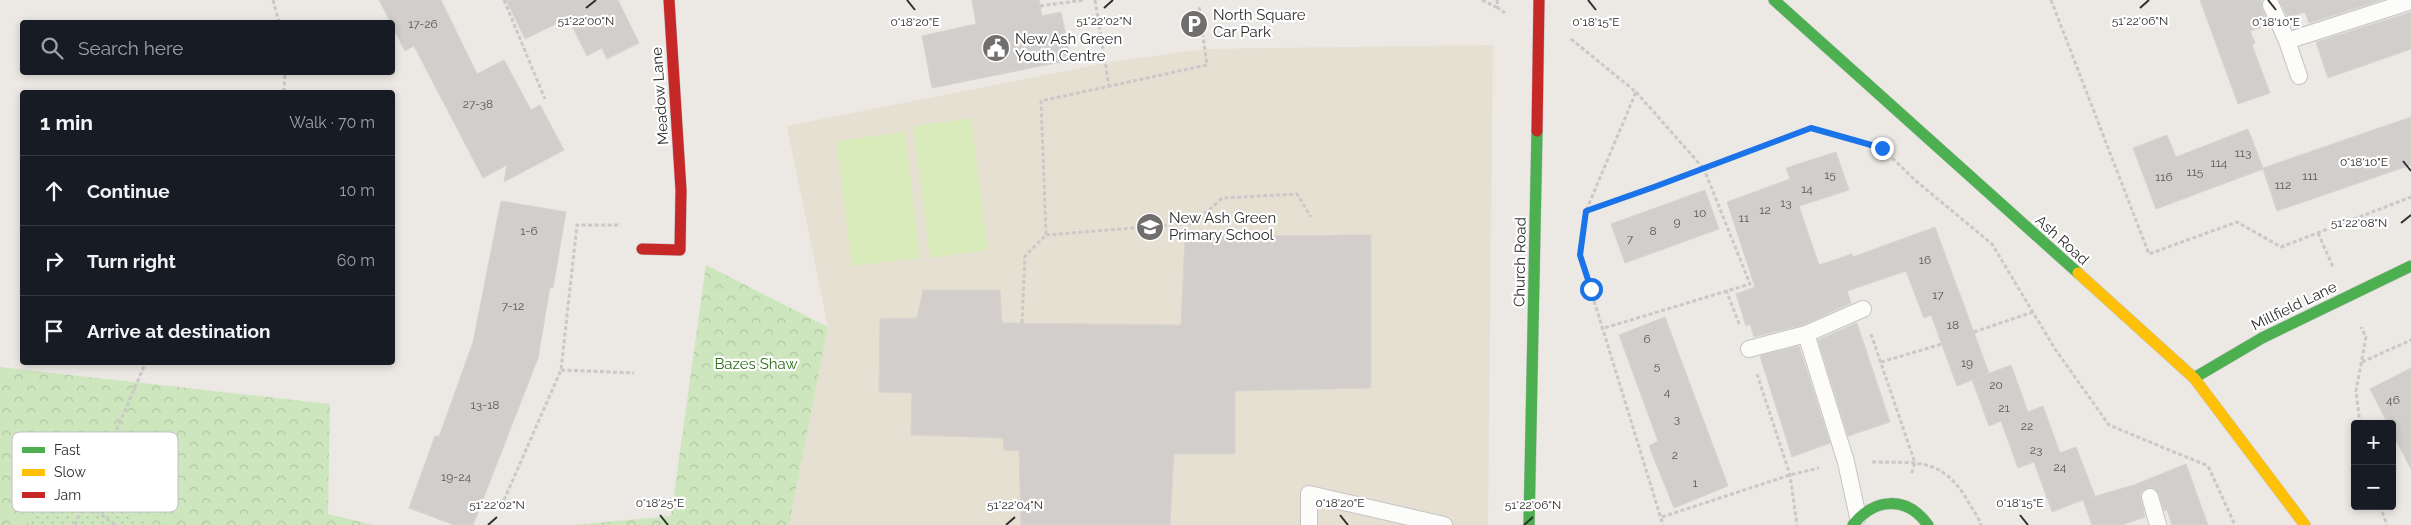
<!DOCTYPE html>
<html lang="en">
<head>
<meta charset="utf-8">
<style>
  body { margin:0; font-family:Raleway,sans-serif; background:#242831; color:#f1f3f6 }
  .controls { position:absolute; right:15px; bottom:15px; display:grid; overflow:hidden; border-radius:5px; box-shadow:0 2px 8px #0003 }
  .controls button { width:45px; height:45px; display:grid; place-items:center; padding:0; border:0; border-bottom:1px solid #363941; background:#171b24; color:#f1f3f6; font:25px sans-serif }
  .stop { position:absolute; width:15px; height:15px; margin:-11px; border:4px solid #1a73e8; border-radius:50%; background:#fff }
  .stop.end { background:#1a73e8; border-color:#fff; box-shadow:0 1px 5px #0008 }
  .list { margin:0; padding:0; list-style:none }
  h2 { display:flex; justify-content:space-between; align-items:center; height:65px; margin:0; padding:0 20px; font-size:21px }
  h2 small { font-size:16px; font-weight:400; color:#9ea1a6 }
  .list li { display:grid; grid-template-columns:32px 1fr auto; gap:15px; align-items:center; box-sizing:border-box; height:70px; padding:0 20px; border-top:1px solid #363941 }
  .list b { display:block; font-size:19px; white-space:nowrap }
  .list em { font-size:16px; font-style:normal; color:#9ea1a6 }
  .icon { flex:none; width:28px; height:28px; fill:none; stroke:currentColor; stroke-width:2; stroke-linecap:round; stroke-linejoin:round }
  .map { position:relative; flex:none; width:2411px; height:525px; overflow:hidden }
  .search { position:absolute; background:#171b24; box-shadow:0 2px 8px #0003; left:20px; top:20px; width:375px; height:55px; display:flex; align-items:center; gap:12px; box-sizing:border-box; padding:0 18px; border-radius:5px; color:#9ea1a6; font-size:19px }
  .panel { position:absolute; background:#171b24; box-shadow:0 2px 8px #0003; left:20px; top:90px; width:375px; height:275px; border-radius:5px }
  .map>svg:first-child { display:block }
</style>
</head>
<body>
<div class="map">
<svg width="2411" height="525" viewBox="0 0 2411 525">
  <defs>
    <pattern id="grass-dots" width="8" height="8" patternUnits="userSpaceOnUse" patternTransform="scale(1.25)"><rect width="8" height="8" fill="#cee6be"/><path d="M2 2h.1M6 6h.1" fill="none" stroke="#b1c6a4" stroke-width="1.8" stroke-linecap="round"/></pattern>
    <pattern id="forest-crowns" width="20" height="18" patternUnits="userSpaceOnUse" patternTransform="scale(1.25)"><rect width="20" height="18" fill="#cee6be"/><path d="M2 6a3 3 0 1 1 6 0M12 15a3 3 0 1 1 6 0" fill="none" stroke="#b1c6a4"/></pattern>
  </defs>
  <rect width="100%" height="100%" fill="#ece8e4"/>
  <path fill="#e6e0d3" d="M1493 45 1488 525H789L828 327 787 126 1116 61 1206 49Z"/>
  <path fill="url(#grass-dots)" d="M39 446 86 503 157 525H28Z"/>
  <path fill="url(#forest-crowns)" d="M706 265 828 327 789 525H573L671 516Z
    M0 367 330 404 328 514 374 525H157L86 503 40 446 28 525H0Z"/>
  <path fill="#d9eabb" d="M971 118 988 250 930 258 913 126Z
    M905 132 920 258 852 266 836 141Z"/>
  <path fill="#d1cecb" stroke="#d7d4d0" d="M379 0H441L477 74 504 60 531 110 540 105 564 150 504 182 507 165 483 178 414 46 405 51Z
    M506 0H618L639 43 607 59 602 48 587 56 568 18 525 39Z
    M972 0H1039L1042 16 1061 12 1071 60 932 88 922 36 976 24Z
    M2200 0H2262V9L2269 25 2250 31 2255 43 2252 45 2270 93 2238 104Z
    M2279 0H2382L2309 23 2305 12 2288 18Z
    M2411 12V49L2328 78 2316 42Z
    M2411 117V165L2277 211 2263 169 2156 209 2133 148 2167 135 2176 157 2248 129 2263 168Z
    M1836 152 1849 190 1799 206 1819 265 1852 254 1853 257 1935 227 1989 373 1957 386 1931 315 1924 318 1906 271 1847 291 1851 303 1803 325 1754 337 1750 324 1746 326 1736 294 1755 287 1727 202 1790 179 1786 168Z
    M1705 190 1719 229 1625 263 1611 224Z
    M501 201 566 212 553 288 550 287 538 358 473 525H454L409 508 435 436 439 437 473 342Z
    M1371 235V388L1235 391V454H1174L1170 525H1021L1019 451 1004 450 1003 438 911 435 912 393 879 392 880 319 917 318 923 290H1000L1002 323 1181 325 1185 236Z
    M1665 317 1728 486 1674 508 1649 446 1658 441 1619 335Z
    M1857 323 1890 422 1848 436 1818 340Z
    M1799 346 1830 443 1792 457 1760 356Z
    M2011 365 2028 412 2043 406 2060 453 2076 447 2095 496 2089 498 2134 485 2186 464 2208 525H2172L2167 510 2164 511 2159 494 2152 487 2143 490 2140 495 2145 517 2122 525H2092L2083 500 2052 512 2034 462 2018 468 2001 421 1989 426 1972 380Z
    M2411 368V469L2392 433V424H2388L2370 389Z"/>
  <g fill="none" stroke-linecap="round" stroke-linejoin="round">
    <g stroke="#c5c4c5" stroke-width="18">
      <path id="lane" d="M2271 5 2287 41 2299 76
        M2287 41 2411 1
        M1806 334 1846 462 1858 517
        M1749 349 1806 334 1863 309
        M2150 497 2158 525
        M1309 525V494L1444 525"/>
    </g>
    <g stroke="#c5c4c5" stroke-width="12">
      <path id="fast" d="M1774 0 2078 273
        M2194 378 2262 338 2411 266
        M1529 525 1537 131
        M1853 525C1875 497 1907 496 1928 525"/>
    </g>
    <g stroke="#c5c4c5" stroke-width="12">
      <path id="slow" d="M2078 273 2194 378 2305 525"/>
    </g>
    <g stroke="#c5c4c5" stroke-width="12">
      <path id="jam" d="M1537 131 1539 0
        M642 249 680 250 681 190 669 0"/>
    </g>
    <path stroke="#c9c9c8" stroke-width="3" stroke-dasharray="4 2.5" stroke-linecap="butt" d="M273 0 279 22
      M504 0 545 99
      M1095 0 1109 86
      M1482 0 1498 8
      M1497 0 1498 8 1505 13
      M2051 0 2149 254 2237 222 2281 247 2411 197
      M1040 6 1084 0
      M1571 39 1636 92 1586 211 1580 255 1663 525
      M284 92 285 72
      M1636 92 1704 169 1811 128 1882 148 1916 181 1992 244 2055 349 2109 425 2208 466 2235 525
      M1586 211 1704 169 1750 284 1601 329
      M2318 233 2333 267
      M1046 235 1195 223 1222 198 1297 194 1311 217
      M1726 290 1740 326
      M1022 323 1025 256 1046 235 1041 101 1207 65 1199 6
      M1974 332 2033 312
      M1871 334 1915 463 1911 475
      M1881 362 1942 344
      M2362 362 2411 340
      M561 370 634 373
      M1757 374 1790 475 1797 525
      M2360 424 2356 391 2366 337 2361 327
      M1872 462C1915 463 1941 457 1966 498 1971 507 1978 516 1981 525
      M504 500 561 370 577 225H621
      M86 503 115 525
      M2380 506 2387 525
      M1662 517 1790 475 1819 468
      M75 525 146 362"/>
    <use href="#lane" stroke="#fcfcfb" stroke-width="16"/>
    <use href="#fast" stroke="#4caf50" stroke-width="11"/>
    <use href="#slow" stroke="#ffc107" stroke-width="11"/>
    <use href="#jam" stroke="#c62828" stroke-width="11"/>
  </g>
  <g fill="none" stroke-linecap="round" stroke-linejoin="round">
    <path stroke="#1a73e8" stroke-width="6" d="M1591 289 1580 255 1586 211 1654 187 1811 128 1882 148"/>
  </g>
  <path fill="none" stroke="#2e2e2e" stroke-width="2" d="M907 0 915 10M1588 0 1596 10M2268 0 2276 10M586 8 596 0M1104 8 1113 0M2140 8 2149 0M2403 161 2411 171M2401 223 2411 215M660 515 668 525M1340 515 1348 525M2020 515 2028 525M488 525 497 517M1006 525 1015 517M1524 525 1533 517"/>
  <defs>
    <g id="parking-disc" transform="scale(1.4375)"><circle r="9.5" fill="#706f6e" stroke="#fff"/><path d="M-3.5-5.5H1a3.5 3.5 0 0 1 0 7H-1V5.5H-3.5ZM-1-3.4V-.6H.8a1.4 1.4 0 0 0 0-2.8Z" fill="#fff"/></g>
    <g id="civic-disc" transform="scale(1.4375)"><circle r="9.5" fill="#706f6e" stroke="#fff"/><path d="M-.6-6.5H3V-4.5H.6V-3L4-1V1h2V6H-6V1h2V-1L-.6-3ZM-1.2 2.5V6h2.4V2.5Z" fill="#fff"/></g>
    <g id="school-disc" transform="scale(1.4375)"><circle r="9.5" fill="#706f6e" stroke="#fff"/><path d="M0-5L7-2L0 1L-7-2ZM-4 1L0 2.5L4 1V4Q0 6-4 4Z" fill="#fff"/></g>
  </defs>
  <g fill-rule="evenodd">
    <use href="#parking-disc" x="1194" y="24"/>
    <use href="#civic-disc" x="996" y="48"/>
    <use href="#school-disc" x="1150" y="227"/>
  </g>
  <g text-anchor="middle" dominant-baseline="central" stroke-width="4.5" stroke-linejoin="round" paint-order="stroke">
    <g font-size="12" fill="#585857">
      <text x="423" y="24">17-26</text>
      <text x="478" y="104">27-38</text>
      <text x="2243" y="153">113</text>
      <text x="2219" y="163">114</text>
      <text x="2195" y="172">115</text>
      <text x="1830" y="175">15</text>
      <text x="2310" y="176">111</text>
      <text x="2164" y="177">116</text>
      <text x="2283" y="185">112</text>
      <text x="1807" y="189">14</text>
      <text x="1786" y="203">13</text>
      <text x="1765" y="210">12</text>
      <text x="1700" y="213">10</text>
      <text x="1744" y="218">11</text>
      <text x="1677" y="222">9</text>
      <text x="529" y="231">1-6</text>
      <text x="1653" y="231">8</text>
      <text x="1630" y="239">7</text>
      <text x="1925" y="260">16</text>
      <text x="1938" y="295">17</text>
      <text x="513" y="306">7-12</text>
      <text x="1953" y="325">18</text>
      <text x="1647" y="339">6</text>
      <text x="1967" y="363">19</text>
      <text x="1657" y="366">5</text>
      <text x="1996" y="385">20</text>
      <text x="1667" y="392">4</text>
      <text x="2393" y="400">46</text>
      <text x="485" y="405">13-18</text>
      <text x="2004" y="408">21</text>
      <text x="1677" y="419">3</text>
      <text x="2027" y="426">22</text>
      <text x="2036" y="450">23</text>
      <text x="1675" y="455">2</text>
      <text x="2060" y="467">24</text>
      <text x="456" y="477">19-24</text>
      <text x="1695" y="483">1</text>
    </g>
    <g font-size="15" fill="#2e2e2e" stroke="#fff" text-anchor="start">
      <text x="1213" y="15">North Square<tspan x="1213" dy="17">Car Park</tspan></text>
      <text x="1015" y="39">New Ash Green<tspan x="1015" dy="17">Youth Centre</tspan></text>
      <text x="1169" y="218">New Ash Green<tspan x="1169" dy="17">Primary School</tspan></text>
    </g>
    <g font-size="15" fill="#2e2e2e" stroke="#fff">
      <text transform="translate(660 96) rotate(-94)">Meadow Lane</text>
      <text transform="translate(2062 240) rotate(42)">Ash Road</text>
      <text transform="translate(1520 262) rotate(-89)">Church Road</text>
      <text transform="translate(2294 306) rotate(-26)">Millfield Lane</text>
    </g>
    <g font-size="15" fill="#2c6e1b" stroke="#fff">
      <text x="756" y="364">Bazes Shaw</text>
    </g>
  </g>
  <rect x="12" y="432" width="166" height="80" rx="8" fill="#fff" stroke="#c0c0c0" stroke-width="1"/>
  <rect x="22" y="447" width="23" height="6" fill="#4caf50"/>
  <rect x="22" y="469" width="23" height="7" fill="#ffc107"/>
  <rect x="22" y="492" width="23" height="6" fill="#c62828"/>
  <g font-size="14" fill="#2e2e2e">
    <text x="54" y="455">Fast</text>
    <text x="54" y="477">Slow</text>
    <text x="54" y="500">Jam</text>
  </g>
  <g font-size="12" text-anchor="middle" fill="#2e2e2e" stroke="#fff" stroke-width="4.5" stroke-linejoin="round" paint-order="stroke">
    <text x="2140" y="25">51°22'06"N</text>
    <text x="586" y="25">51°22'00"N</text>
    <text x="1104" y="25">51°22'02"N</text>
    <text x="915" y="26">0°18'20"E</text>
    <text x="1596" y="26">0°18'15"E</text>
    <text x="2276" y="26">0°18'10"E</text>
    <text x="2364" y="166">0°18'10"E</text>
    <text x="2359" y="227">51°22'08"N</text>
    <text x="660" y="507">0°18'25"E</text>
    <text x="1340" y="507">0°18'20"E</text>
    <text x="2020" y="507">0°18'15"E</text>
    <text x="497" y="509">51°22'02"N</text>
    <text x="1015" y="509">51°22'04"N</text>
    <text x="1533" y="509">51°22'06"N</text>
  </g>
</svg>
<div class="controls">
<button>+</button>
<button>−</button>
</div>
<div class="stop" style="left:1591px;top:289px"></div>
<div class="stop end" style="left:1882px;top:148px"></div>
<div class="search"><svg class="icon" aria-label="search" viewBox="0 0 24 24"><circle cx="10" cy="10" r="6"/><path d="M15 15l6 6"/></svg>Search here</div>
<section class="panel">
<h2>1 min<small>Walk · 70 m</small></h2>
<ul class="list">
<li><svg class="icon" aria-label="ahead" viewBox="0 0 24 24"><path d="M12 20V5M6 11l6-6 6 6"/></svg><div><b>Continue</b></div><em>10 m</em></li>
<li><svg class="icon" aria-label="right" viewBox="0 0 24 24"><path d="M7 20v-9h11M14 6l5 5-5 5"/></svg><div><b>Turn right</b></div><em>60 m</em></li>
<li><svg class="icon" aria-label="arrive" viewBox="0 0 24 24"><path d="M6 21V4h12l-3 4 3 4H6"/></svg><div><b>Arrive at destination</b></div></li>
</ul>
</section>
</div>
</body>
</html>
